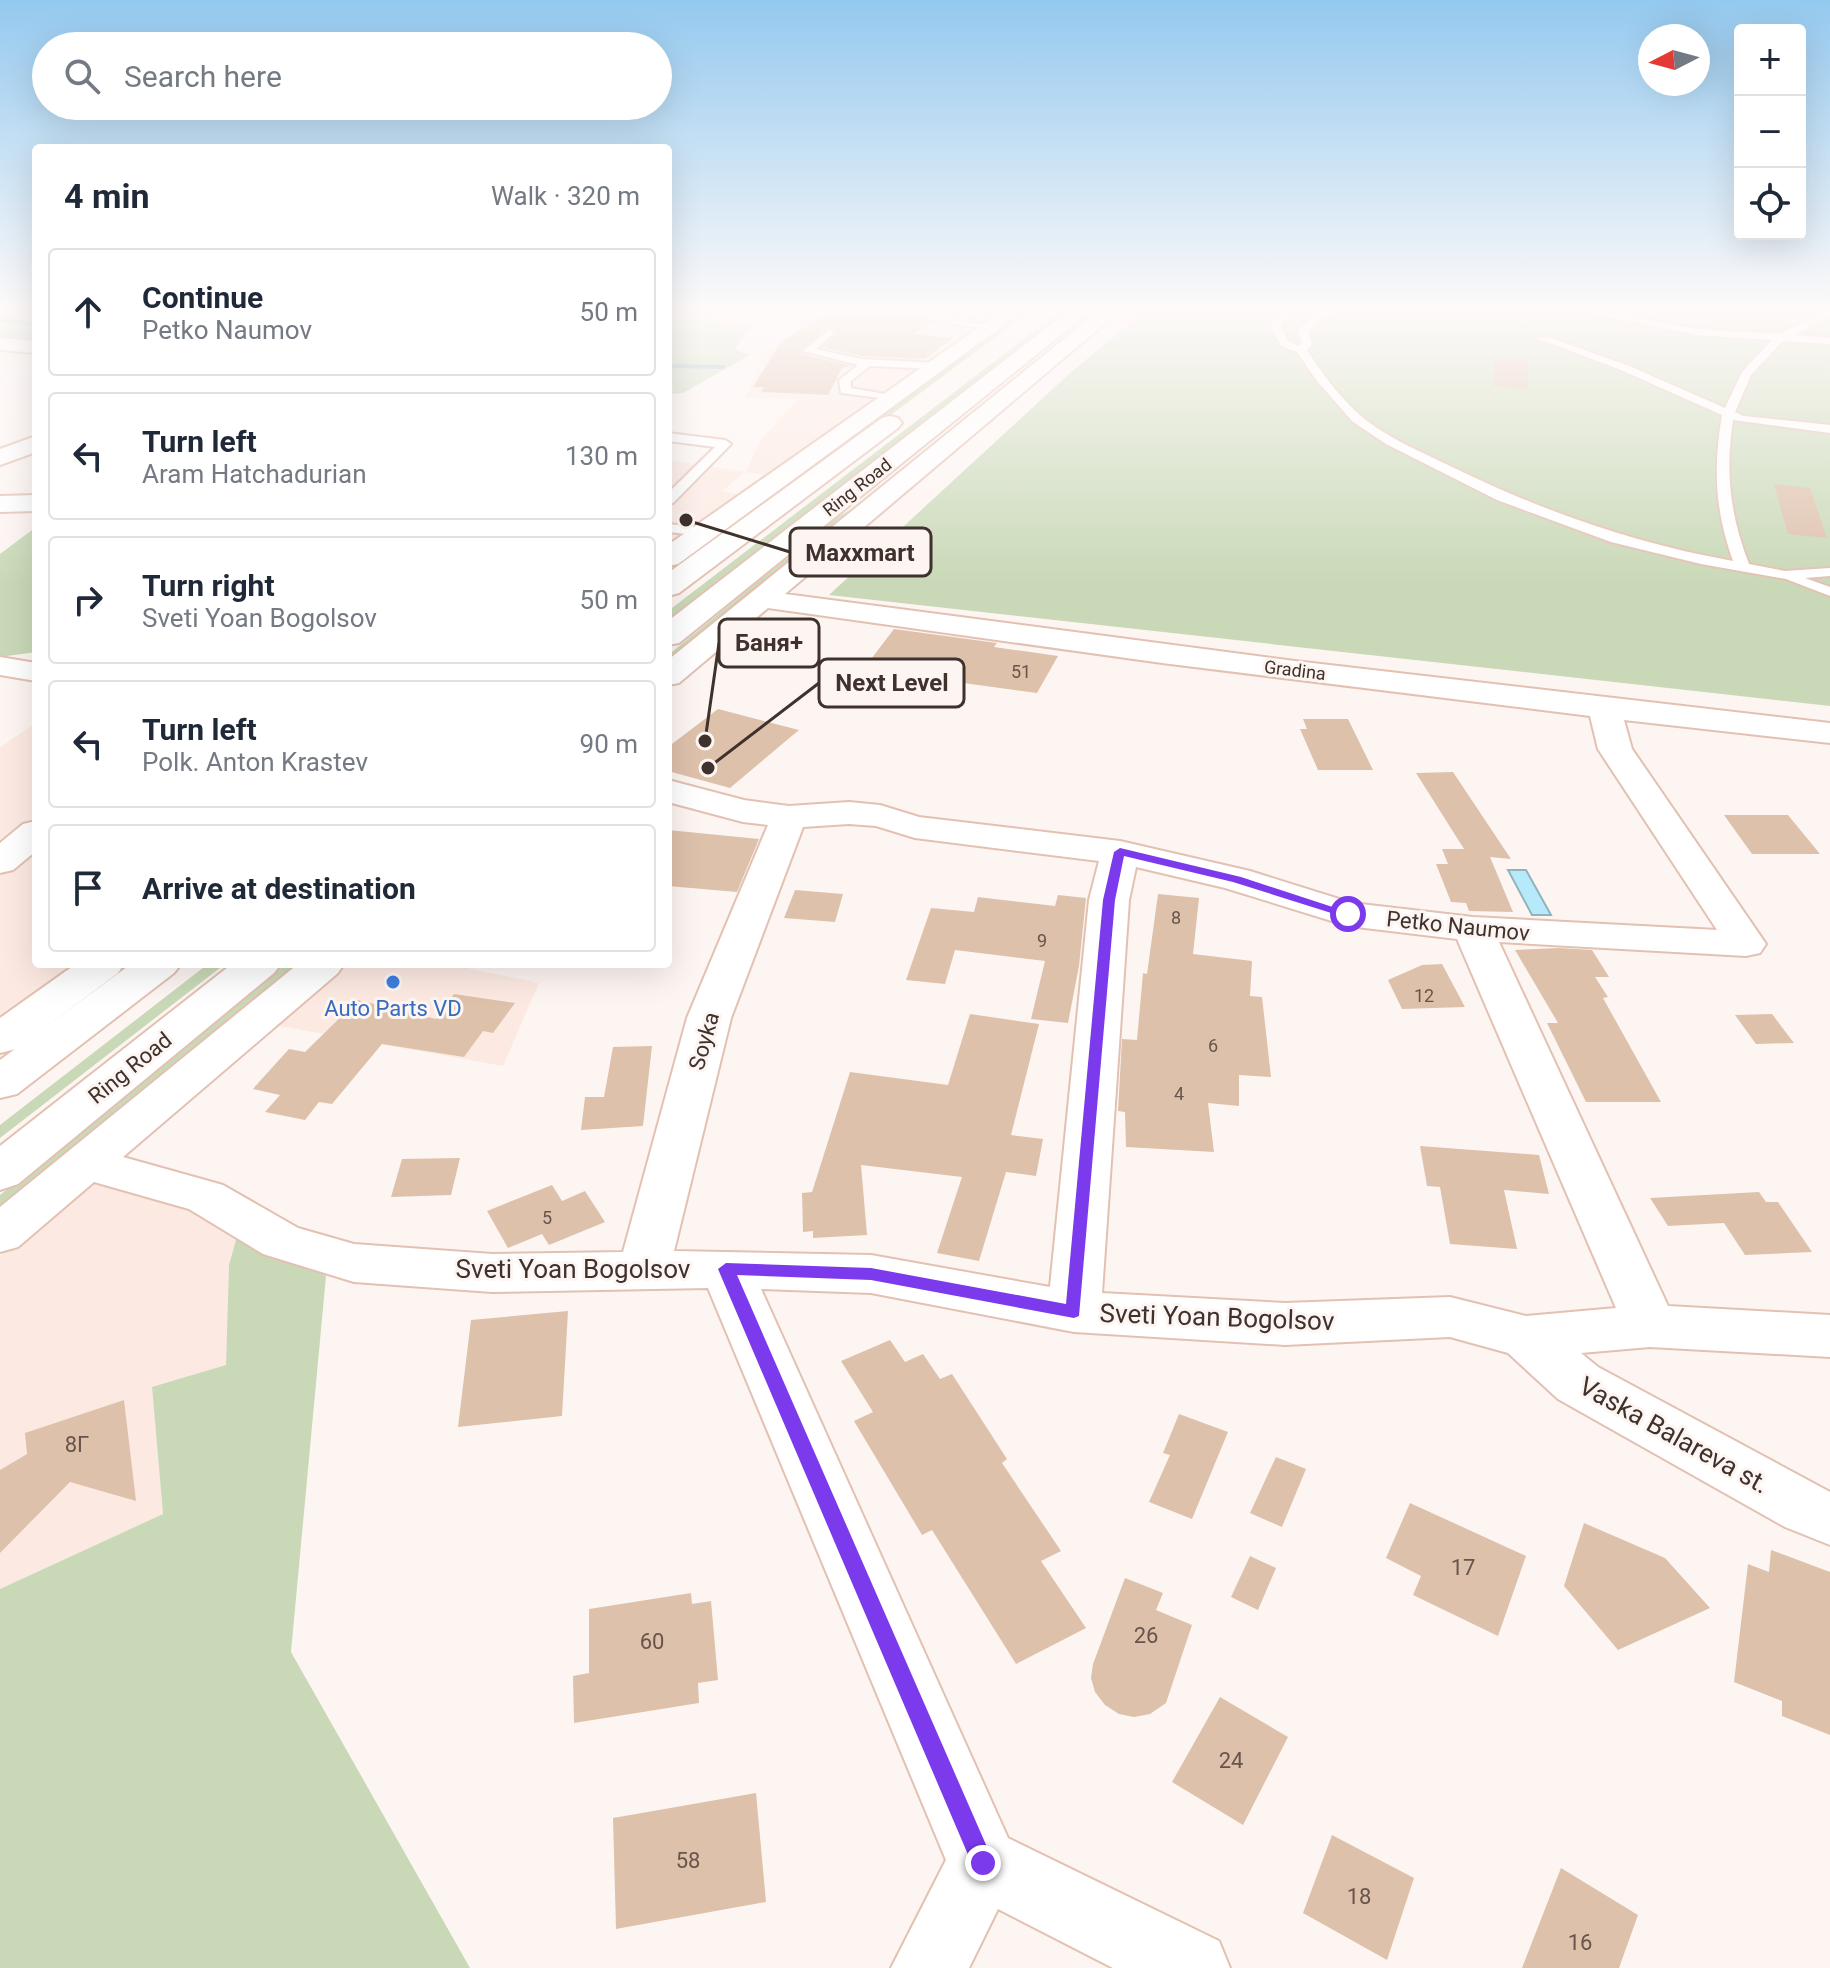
<!DOCTYPE html>
<html lang="en">
<head>
<meta charset="utf-8">
<style>
  body { margin:0; font-family:Roboto,sans-serif; background:#f2f2f3; color:#1f2937 }
  .controls { position:absolute; right:24px; top:24px; display:grid; overflow:hidden; border-radius:8px; box-shadow:0 8px 32px #0002 }
  .controls button { width:72px; height:72px; display:grid; place-items:center; padding:0; border:0; border-bottom:2px solid #e0e1e3; background:#fff; color:#1f2937; font:40px sans-serif }
  .compass { position:absolute; left:1638px; top:24px; width:72px; height:72px; border-radius:50%; background:#fff; box-shadow:0 8px 32px #0002; rotate:264deg }
  .stop { position:absolute; width:24px; height:24px; margin:-18px; border:6px solid #7c3aed; border-radius:50%; background:#fff }
  .stop.end { background:#7c3aed; border-color:#fff; box-shadow:0 2px 8px #0008 }
  .list { margin:0; padding:0; list-style:none }
  h2 { display:flex; justify-content:space-between; align-items:center; height:104px; margin:0; padding:0 32px; font-size:34px }
  h2 small { font-size:26px; font-weight:400; color:#747a83 }
  .list li { display:grid; grid-template-columns:52px 1fr auto; gap:24px; align-items:center; box-sizing:border-box; height:128px; margin:0 16px 16px; padding:0 16px; border:2px solid #e0e1e3; border-radius:8px }
  .list b { display:block; font-size:30px; white-space:nowrap }
  .list p { margin:0; font-size:26px; white-space:nowrap; color:#747a83 }
  .list em { font-size:26px; font-style:normal; color:#747a83 }
  .icon { flex:none; width:44px; height:44px; fill:none; stroke:currentColor; stroke-width:2; stroke-linecap:round; stroke-linejoin:round }
  .map { position:relative; flex:none; width:1830px; height:1968px; overflow:hidden }
  .search { position:absolute; background:#fff; box-shadow:0 8px 32px #0002; left:32px; top:32px; width:640px; height:88px; display:flex; align-items:center; gap:20px; box-sizing:border-box; padding:0 28px; border-radius:44px; color:#747a83; font-size:30px }
  .panel { position:absolute; background:#fff; box-shadow:0 8px 32px #0002; left:32px; top:144px; width:640px; height:824px; border-radius:8px }
  .map>svg:first-child { display:block }
</style>
</head>
<body>
<div class="map">
<svg width="1830" height="1968" viewBox="0 0 1830 1968">
  <rect width="100%" height="100%" fill="#fdf5f2"/>
  <path fill="#fceae2" d="M844 309H1002L766 475 745 472 722 491 741 495 668 546V460L746 472 760 441 798 399 745 398 763 352 812 322 822 323Z
    M36 723V964H78L0 1020V747Z
    M344 964H447L539 983 503 1066 274 1025Z
    M88 1183 199 1207 239 1229 229 1265 226 1365 152 1388 163 1514 0 1589V1256Z"/>
  <path fill="#c9d9b7" d="M0 309H36V343L0 340Z
    M668 309H725L709 321 751 326 735 349 750 355 683 393 668 394Z
    M1028 309H1034L892 414 845 442Z
    M1063 309H1068L668 620V611Z
    M1147 309H1830V706L829 595 1070 373Z
    M861 503 866 505 668 666V655L835 519Z
    M36 527V652L0 657V554Z
    M208 964H225L0 1138V1125Z
    M286 964H303L0 1212V1195Z
    M239 1229 326 1276 291 1652 470 1968H0V1589L163 1514 152 1387 226 1365 229 1265Z"/>
  <path fill="#b6e9fa" stroke="#92b2bc" stroke-width="2" d="M1508 870H1526L1551 915H1532Z"/>
  <g fill="none" stroke-linecap="round" stroke-linejoin="round">
    <path fill="#92b2bc" fill-rule="evenodd" d="M0 318 36 322V326L0 322Z
      M668 364 723 365 726 367 723 369 668 368Z"/>
  </g>
  <path fill="#dec1ab" d="M836 309 935 320 914 334 953 338 925 359 861 356 822 347 837 333 829 327 800 351 802 354 851 366 842 368 828 395 761 392 764 387H753L781 342Z
    M1494 359 1528 361V389L1493 386Z
    M1774 484 1810 488 1827 538 1788 534Z
    M894 629 997 643 994 647 1058 656 1037 693 898 674 900 672 865 667Z
    M718 709 799 730 730 788 668 771V747Z
    M1303 719H1348L1373 770H1318L1300 729H1307Z
    M1453 772 1511 859 1490 857 1513 912 1469 911 1466 903 1451 902 1436 864H1448L1442 849H1464L1416 773Z
    M1724 815H1788L1820 854H1752Z
    M668 830 759 839 737 892 668 886Z
    M795 890 843 894 835 922 784 918Z
    M1158 894 1199 898 1193 954 1252 961 1250 996 1262 997 1271 1077 1239 1075V1106L1208 1103 1214 1152 1126 1147 1125 1112 1118 1111 1122 1039 1137 1040 1143 973 1147 974Z
    M1058 895 1086 898 1079 966 1068 1023 1031 1019 1045 961 955 950 945 984 906 980 931 908 974 912 978 897 1055 906Z
    M1559 948 1592 950 1609 977H1595L1608 997 1603 998 1661 1102H1586L1547 1023H1558L1515 950Z
    M1442 964 1465 1007 1402 1009 1388 980 1422 965Z
    M454 994 515 1003 493 1033 483 1031 464 1057 382 1044 332 1104 319 1102 305 1120 265 1112 280 1095 253 1089 259 1082 289 1049 305 1052 358 1000 436 1019Z
    M970 1014 1039 1024 1011 1135 1043 1139 1036 1176 1006 1172 979 1261 937 1253 962 1177 861 1165 867 1235 813 1238V1231L803 1232 802 1193 812 1192 850 1072 948 1085Z
    M1772 1014 1794 1043 1756 1044 1735 1015Z
    M652 1046 643 1126 581 1130 585 1097H604L613 1047Z
    M1420 1146 1539 1155 1549 1194 1504 1190 1517 1249 1450 1244 1440 1187 1427 1186Z
    M460 1158 451 1195 391 1197 402 1159Z
    M552 1185 562 1201 585 1191 605 1222 549 1245 542 1234 508 1248 487 1211Z
    M1759 1192 1766 1202H1778L1812 1252 1745 1255 1724 1223 1668 1226 1650 1198Z
    M568 1311 562 1416 458 1427 471 1320Z
    M890 1340 905 1362 923 1354 940 1379 952 1374 1007 1459 1002 1463 1061 1551 1041 1561 1086 1628 1016 1664 932 1530 922 1535 854 1421 873 1412 841 1361Z
    M124 1400 136 1501 70 1482 0 1553V1470L27 1454 25 1433Z
    M1179 1414 1228 1432 1192 1519 1149 1502 1170 1455 1163 1453Z
    M1276 1457 1306 1469 1282 1527 1250 1513Z
    M1410 1503 1526 1556 1498 1636 1413 1595 1421 1576 1386 1558Z
    M1584 1523 1665 1558 1710 1608 1618 1650 1564 1586Z
    M1771 1550 1830 1572V1735L1782 1716V1701L1734 1682 1748 1564 1769 1572Z
    M1250 1556 1276 1568 1258 1610 1231 1597Z
    M1125 1578 1163 1593 1156 1610 1192 1625 1166 1703 1150 1714 1134 1717 1119 1714 1105 1705 1095 1692 1091 1678 1093 1664Z
    M691 1593 692 1604 711 1601 718 1680 698 1683 699 1703 574 1723 573 1676 589 1673V1609Z
    M1220 1697 1288 1737 1243 1825 1172 1782Z
    M756 1793 766 1902 616 1929 613 1818Z
    M1332 1835 1414 1878 1387 1960 1303 1913Z
    M1561 1868 1638 1915 1619 1968H1522Z"/>
  <g fill="none" stroke-linecap="round" stroke-linejoin="round">
    <g stroke="#e3c1b2" stroke-width="4">
      <path id="lane" d="M971 309H983L963 321 995 326V330L948 323Z
        M1285 309H1296L1280 325 1289 342 1299 346 1302 343 1298 330 1315 314 1347 309 1323 318 1308 331 1312 344 1307 350C1322 373 1340 398 1361 416 1386 437 1417 450 1446 464 1537 509 1632 543 1733 561 1715 511 1713 468 1722 415L1621 370 1539 339 1548 337 1629 366 1725 408 1742 372 1772 340 1697 335 1569 309H1590L1697 329 1780 334 1830 309V316L1794 335 1830 338V344L1783 341 1751 375 1735 412 1743 416 1830 425V433L1733 420C1725 472 1730 515 1749 564L1785 571 1830 568V576L1805 578 1830 587V596L1786 579 1701 564 1611 542 1497 500 1386 444 1352 421 1317 381 1297 352 1281 346 1270 325Z
        M829 330 834 333 816 349 861 359 938 363 943 366 938 369 870 366 851 381V388L896 396V400L841 393 839 380 858 365 803 351Z
        M668 433 725 440 731 444 673 503 668 504V493L715 447 668 441Z
        M668 524 704 528 711 532 704 536 668 532Z"/>
    </g>
    <g stroke="#e3c1b2" stroke-width="4">
      <path id="street" d="M1005 309H1026L678 564 668 566V545Z
        M1101 309H1122L785 594 1295 661 1830 723V743L1624 720 1632 749 1766 944 1760 953 1746 956 1499 942 1668 1306 1830 1315V1357L1650 1347 1581 1353 1598 1367 1830 1492V1545L1785 1527 1558 1399 1508 1353 1450 1337 1285 1345 1074 1332 871 1293 761 1289 1008 1838 1219 1941 1230 1968H1113L998 1909 969 1968H891L946 1860 708 1288 492 1292 354 1282 263 1254 189 1209 94 1182 18 1247 0 1252V1207L298 964H344L338 973 123 1157 223 1185 298 1228 354 1244 492 1254 623 1252 687 1018 768 825 743 822 668 802V780L744 800 789 806 849 802 880 805 919 817 1120 841 1250 871 1352 903 1473 917 1717 930 1598 749 1590 716 1162 663 768 608 679 683 668 685V660ZM849 824 876 826 915 838 1099 861 1089 900 1050 1287 871 1255 674 1251 731 1018 803 827ZM1136 867 1225 888 1348 926 1457 939 1616 1308 1526 1316 1450 1297 1285 1303 1102 1293 1129 900Z
        M0 338 36 341V353L0 350Z
        M36 436V452L0 465V449Z
        M36 495V511L0 512V496Z
        M0 657 36 663V681L0 675Z
        M36 821V851L13 870 0 873V843L23 824Z
        M76 964H124L118 973 16 1049 0 1053V1018Z"/>
    </g>
    <g stroke="#e3c1b2" stroke-width="4">
      <path id="highway" d="M1071 309H1093L679 643 668 645V621Z
        M890 416 898 418 902 423 898 428 679 593 668 596V573L882 418Z
        M131 964H181L174 973 17 1094 0 1098V1060Z
        M232 964H281L274 973 18 1184 0 1190V1146Z"/>
    </g>
    <use href="#lane" fill="#fff" fill-rule="evenodd"/>
    <use href="#street" fill="#fff" fill-rule="evenodd"/>
    <use href="#highway" fill="#fff" fill-rule="evenodd"/>
  </g>
  <linearGradient id="sky" x2="0" y2="1"><stop stop-color="#94c9ef"/><stop offset="0.53" stop-color="#fefaf9"/><stop offset="1" stop-color="#fefaf9" stop-opacity="0"/></linearGradient>
  <rect width="1830" height="584" fill="url(#sky)"/>
  <path fill="#7c3aed" d="M1120 848 1241 877 1354 914 1344 917 1233 882 1124 856 1115 900 1079 1316 1074 1318 871 1280 737 1275 994 1863 991 1871 983 1874 975 1871 718 1269 726 1263 871 1268 1066 1304 1103 900 1114 852Z"/>
  <circle fill="#3f7fe0" stroke="#fdf5f2" stroke-width="3" cx="393" cy="982" r="8"/>
  <g text-anchor="middle" dominant-baseline="central" stroke-width="6" stroke-linejoin="round" paint-order="stroke">
    <g font-size="18" fill="#3f312b" stroke="#fdf5f2">
      <text transform="translate(857 487) rotate(-38)">Ring Road</text>
      <text transform="translate(1295 670) rotate(7)">Gradina</text>
    </g>
    <g font-size="18" fill="#67554b">
      <text x="1021" y="671">51</text>
      <text x="1176" y="917">8</text>
      <text x="1042" y="940">9</text>
      <text x="1424" y="995">12</text>
      <text x="1213" y="1045">6</text>
      <text x="1179" y="1093">4</text>
      <text x="547" y="1217">5</text>
    </g>
    <g font-size="22" fill="#3f312b" stroke="#fdf5f2">
      <text transform="translate(1458 926) rotate(6)">Petko Naumov</text>
      <text transform="translate(704 1041) rotate(-74)">Soyka</text>
      <text transform="translate(130 1068) rotate(-39)">Ring Road</text>
    </g>
    <g font-size="22" fill="#366cbe" stroke="#fdf5f2">
      <text x="393" y="1008">Auto Parts VD</text>
    </g>
    <g font-size="22" fill="#67554b">
      <text x="77" y="1444">8Г</text>
      <text x="1463" y="1567">17</text>
      <text x="1146" y="1635">26</text>
      <text x="652" y="1641">60</text>
      <text x="1231" y="1760">24</text>
      <text x="688" y="1860">58</text>
      <text x="1359" y="1896">18</text>
      <text x="1580" y="1942">16</text>
    </g>
    <g font-size="26" fill="#3f312b" stroke="#fdf5f2">
      <text x="573" y="1269">Sveti Yoan Bogolsov</text>
      <text transform="translate(1217 1317) rotate(2)">Sveti Yoan Bogolsov</text>
      <text transform="translate(1674 1435) rotate(29)">Vaska Balareva st.</text>
    </g>
  </g>
  <path fill="none" stroke="#3f312b" stroke-width="3" d="M686 520L790 552M705 741L719 643M708 768L819 683"/>
  <g fill="#3f312b" stroke="#fdf5f2" stroke-width="3">
    <circle cx="686" cy="520" r="8"/>
    <circle cx="705" cy="741" r="8"/>
    <circle cx="708" cy="768" r="8"/>
  </g>
  <g fill="#fdf5f2" stroke="#3f312b" stroke-width="3">
    <rect x="790" y="528" width="141" height="48" rx="8"/>
    <rect x="719" y="619" width="100" height="48" rx="8"/>
    <rect x="819" y="659" width="145" height="48" rx="8"/>
  </g>
  <g font-size="24" text-anchor="middle" font-weight="bold" fill="#3f312b">
    <text x="860" y="561">Maxxmart</text>
    <text x="769" y="651">Баня+</text>
    <text x="892" y="691">Next Level</text>
  </g>
</svg>
<div class="controls">
<button>+</button>
<button>−</button>
<button><svg class="icon" aria-label="locate" viewBox="0 0 24 24"><circle cx="12" cy="12" r="6"/><path d="M12 2v4M12 18v4M2 12h4M18 12h4"/></svg></button>
</div>
<svg class="compass" viewBox="-18 -18 36 36"><path d="M0-13l5 13h-10z" fill="#e53935"/><path d="M0 13l5-13h-10z" fill="#747a83"/></svg>
<div class="stop" style="left:1348px;top:914px"></div>
<div class="stop end" style="left:983px;top:1863px"></div>
<div class="search"><svg class="icon" aria-label="search" viewBox="0 0 24 24"><circle cx="10" cy="10" r="6"/><path d="M15 15l6 6"/></svg>Search here</div>
<section class="panel">
<h2>4 min<small>Walk · 320 m</small></h2>
<ul class="list">
<li><svg class="icon" aria-label="ahead" viewBox="0 0 24 24"><path d="M12 20V5M6 11l6-6 6 6"/></svg><div><b>Continue</b><p>Petko Naumov</p></div><em>50 m</em></li>
<li><svg class="icon" aria-label="left" viewBox="0 0 24 24"><path d="M17 20v-9H6M10 6l-5 5 5 5"/></svg><div><b>Turn left</b><p>Aram Hatchadurian</p></div><em>130 m</em></li>
<li><svg class="icon" aria-label="right" viewBox="0 0 24 24"><path d="M7 20v-9h11M14 6l5 5-5 5"/></svg><div><b>Turn right</b><p>Sveti Yoan Bogolsov</p></div><em>50 m</em></li>
<li><svg class="icon" aria-label="left" viewBox="0 0 24 24"><path d="M17 20v-9H6M10 6l-5 5 5 5"/></svg><div><b>Turn left</b><p>Polk. Anton Krastev</p></div><em>90 m</em></li>
<li><svg class="icon" aria-label="arrive" viewBox="0 0 24 24"><path d="M6 21V4h12l-3 4 3 4H6"/></svg><div><b>Arrive at destination</b></div></li>
</ul>
</section>
</div>
</body>
</html>
